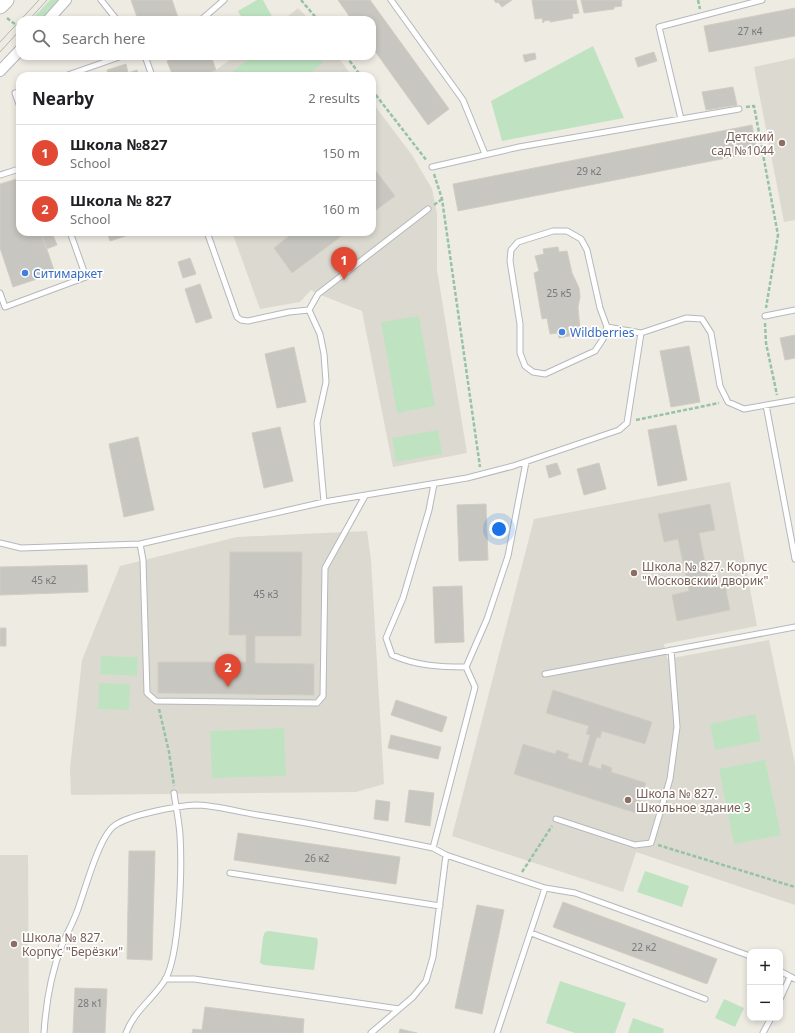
<!DOCTYPE html>
<html lang="en">
<head>
<meta charset="utf-8">
<style>
  body { margin:0; font-family:"Noto Sans",sans-serif; background:#f6f6f6; color:#202124 }
  .controls { position:absolute; right:12px; bottom:12px; display:grid; overflow:hidden; border-radius:8px; box-shadow:0 2px 6px #0003 }
  .controls button { width:36px; height:36px; display:grid; place-items:center; padding:0; border:0; border-bottom:1px solid #e0e0e0; background:#fff; color:#202124; font:20px sans-serif }
  .you { position:absolute; left:499px; top:529px; width:14px; height:14px; margin:-10px; border:3px solid #fff; border-radius:50%; background:#1a73e8; box-shadow:0 0 0 6px #1a73e833 }
  .badge { display:grid; place-items:center; width:26px; height:26px; border-radius:50%; background:#e14934; color:#fff; font-size:13px; font-weight:700 }
  .pin { position:absolute; translate:-50% -33px; filter:drop-shadow(0 1px 2px #0008) }
  .pin::after { content:''; position:absolute; top:21px; width:14px; height:12px; background:inherit; clip-path:polygon(0 0,100% 0,50% 100%) }
  .list { margin:0; padding:0; list-style:none }
  h2 { display:flex; justify-content:space-between; align-items:center; height:52px; margin:0; padding:0 16px; font-size:17px }
  h2 small { font-size:13px; font-weight:400; color:#757577 }
  .list li { display:grid; grid-template-columns:26px 1fr auto; gap:12px; align-items:center; box-sizing:border-box; height:56px; padding:0 16px; border-top:1px solid #e0e0e0 }
  .list b { display:block; font-size:15px; white-space:nowrap }
  .list p { margin:0; font-size:13px; white-space:nowrap; color:#757577 }
  .list em { font-size:13px; font-style:normal; color:#757577 }
  .icon { flex:none; width:22px; height:22px; fill:none; stroke:currentColor; stroke-width:2; stroke-linecap:round; stroke-linejoin:round }
  .map { position:relative; flex:none; width:795px; height:1033px; overflow:hidden }
  .search { position:absolute; background:#fff; box-shadow:0 2px 6px #0003; left:16px; top:16px; width:360px; height:44px; display:flex; align-items:center; gap:10px; box-sizing:border-box; padding:0 14px; border-radius:12px; color:#757577; font-size:15px }
  .panel { position:absolute; background:#fff; box-shadow:0 2px 6px #0003; left:16px; top:72px; width:360px; height:164px; border-radius:12px }
  .map>svg:first-child { display:block }
</style>
</head>
<body>
<div class="map">
<svg width="795" height="1033" viewBox="0 0 795 1033">
  <rect width="100%" height="100%" fill="#edebe2"/>
  <path fill="#dcdad0" d="M298 8 310 20H283Z
    M235 56H337L352 76H200L216 70Z
    M795 58V220L784 222 754 67Z
    M372 102 412 155 432 189 437 213V270L467 453 393 467 362 311 318 294 311 290 300 302 260 309 232 232H372Z
    M730 482 757 626 664 644 667 659 769 640 795 764V905L636 852 623 892 452 836 534 519Z
    M367 531 371 560 384 784 356 792 71 795 70 768 82 660 120 566 237 537Z
    M0 855H28L29 1033H0Z"/>
  <path fill="#bfe3c1" d="M50 0H60L42 20H31Z
    M257 0H263L274 20H243L238 11Z
    M593 46 624 118 502 141 491 101Z
    M253 56H317L323 63 306 76H227Z
    M419 316 435 406 397 413 381 322Z
    M438 430 442 454 396 462 392 438Z
    M101 656 138 657 137 676 100 674Z
    M99 683 130 684 129 710 98 709Z
    M755 714 761 741 715 750 710 724Z
    M284 728 286 776 212 778 210 731Z
    M765 760 781 835 734 844 719 769Z
    M645 871 689 886 682 907 637 892Z
    M269 931 317 938 318 942 314 970 264 965 260 963 263 937 265 932Z
    M560 981 626 1003 615 1033H575L546 1023Z
    M724 999 744 1008 735 1027 715 1018Z
    M633 1018 664 1029 663 1033H628Z"/>
  <path fill="#c8c6c0" stroke="#d1cdc1" d="M131 0H172L179 20H138Z
    M338 0H370L449 109 428 125 372 47V20H352Z
    M494 0H512L502 7 498 2 496 3Z
    M532 0H576L579 13 572 14 573 18 550 22V20L544 21 543 23 542 18 535 19Z
    M581 0H623H621L622 6 614 7V9L584 13Z
    M795 8V36L709 52 704 26Z
    M654 52 657 61 638 67 635 58Z
    M535 53 536 59 525 62 523 55Z
    M179 56H211L216 70 200 76H173L167 61Z
    M126 64 128 73 137 70 139 76H109L107 70Z
    M733 87 737 105 706 110 702 92Z
    M752 125 757 152 458 211 453 184Z
    M376 171 395 196 372 213V174Z
    M20 178V232H41L55 273 13 287 0 248V184Z
    M107 232H138L110 241Z
    M294 232H347L292 273 274 248Z
    M52 233 57 245 46 249 42 236Z
    M558 247 559 252 567 251 572 273 579 288 580 297 578 307 580 330 574 331V335L559 338 558 333 550 334 547 318 542 319 534 273 539 271 535 256 544 254 543 249Z
    M190 258 196 274 183 278 178 262Z
    M200 284 212 318 196 323 185 289Z
    M795 335V358L785 360 780 338Z
    M689 346 700 402 671 407 660 351Z
    M294 347 306 402 277 408 265 354Z
    M676 425 687 480 658 486 648 430Z
    M280 427 293 481 264 488 252 433Z
    M138 437 154 510 124 517 109 444Z
    M557 463 561 474 549 478 546 466Z
    M599 463 606 489 584 495 577 469Z
    M486 504 488 560 459 561 457 505Z
    M710 504 715 530 699 533 710 588 725 585 730 610 677 621 672 595 689 591 678 539 664 542 658 514Z
    M230 552H302L301 636H255V663L314 664V695L158 693V662H246V635H229Z
    M87 565 88 592 0 595V567Z
    M462 586 464 642 435 643 433 587Z
    M0 628H6V646H0Z
    M553 690 652 722 645 744 602 731 600 738 597 737 588 765 601 769 602 764 612 768 611 772 646 783 636 813 514 774 523 744 555 754 557 750 569 754 567 758 582 763 590 735 586 734 589 726 546 713Z
    M396 700 447 717 442 732 391 715Z
    M391 735 441 747 438 759 388 748Z
    M409 790 434 793 430 826 405 822Z
    M376 800 390 802 388 821 374 819Z
    M238 833 400 857 396 884 234 860Z
    M129 851H155L152 960 127 959Z
    M563 902 717 959 707 984 553 927Z
    M477 905 504 910 482 1014 455 1008Z
    M75 988 107 989 105 1033H73Z
    M205 1007 304 1019 303 1033H192L193 1029 202 1030Z
    M400 1029 417 1033H399Z"/>
  <g fill="none" stroke-linecap="round" stroke-linejoin="round">
    <g stroke="#b5b8bc" stroke-width="7">
      <path id="lane" d="M101 0 117 20
        M391 0 463 100 485 154
        M201 20 224 0
        M145 56 152 76
        M65 76 122 56
        M20 92 15 93 20 107
        M681 119 659 27 762 0
        M432 167 519 147 739 109
        M0 175 16 170
        M207 232 237 317 241 320 248 321 289 312 309 310 320 334 324 354 326 382 317 423 324 502
        M0 293 5 307 86 277 70 232
        M309 310 318 294 428 209
        M765 316 795 310
        M607 327 603 339 595 351 545 374 533 372 525 366 520 353V324L510 261 511 250 518 242 553 231H567L581 239 587 250 600 308 607 327 641 333
        M766 405 795 559
        M434 484 429 510 403 598 386 638 392 655C417 666 440 667 466 667
        M0 543 21 548 140 544 324 502 467 478 513 466 619 430 627 423 641 333 686 318 702 319 711 333 720 386 728 402 744 409 795 400
        M140 544 143 560 147 693 156 701 317 703 323 696 325 568 365 496
        M545 674 795 627
        M556 819 635 845 651 843 670 779 677 727 671 650
        M433 848 475 687 466 667 487 619 508 556 526 462
        M230 873 440 906
        M531 933 705 999
        M780 971 795 979
        M165 979H194L399 1009
        M780 999 790 977
        M44 1033C46 1002 51 973 62 945 67 933 74 921 78 909 85 890 99 837 114 826 128 815 177 806 195 805 215 805 238 812 258 815 317 824 375 836 433 848L446 855 545 888 575 893 750 956
        M126 1033C134 1011 153 999 165 980 180 954 182 867 180 835 179 821 176 807 174 793
        M371 1033 413 997 426 981 433 957 446 855
        M497 1033 545 888
        M763 1033 771 1018"/>
    </g>
    <g stroke="#b5b8bc" stroke-width="12">
      <path id="street" d="M48 20 66 0
        M0 71 20 50"/>
    </g>
    <g stroke="#b6b9be" stroke-width="17">
      <path id="secondary" d="M0 6 6 0"/>
    </g>
    <path stroke="#97c2a5" stroke-width="2.5" stroke-dasharray="4 2" stroke-linecap="butt" d="M301 0 318 20
      M698 0 700 9
      M7 18 20 28
      M346 56 361 76
      M372 90 427 161
      M746 107 754 106 778 235 766 308
      M434 174 442 199 480 467
      M434 205 442 199
      M765 323 766 343 777 395
      M636 420 719 403
      M159 709 169 752 174 786
      M658 845 795 887
      M522 872 552 826"/>
    <use href="#lane" stroke="#fff" stroke-width="5"/>
    <use href="#street" stroke="#fff" stroke-width="10"/>
    <use href="#secondary" stroke="#fff" stroke-width="15"/>
    <path stroke="#b3b4b4" stroke-width="1" d="M29 20 47 0
      M0 42 39 0
      M0 52 20 30"/>
  </g>
  <g fill="#8d6e63" stroke="#fff" stroke-width="1.5">
    <circle cx="782" cy="143" r="4"/>
    <circle cx="634" cy="573" r="4"/>
    <circle cx="628" cy="800" r="4"/>
    <circle cx="14" cy="944" r="4"/>
  </g>
  <g fill="#3f7fe0" stroke="#fff" stroke-width="1.5">
    <circle cx="25" cy="273" r="4"/>
    <circle cx="562" cy="332" r="4"/>
  </g>
  <g text-anchor="middle" dominant-baseline="central" stroke-width="3.5" stroke-linejoin="round" paint-order="stroke">
    <g font-size="10" fill="#76787a">
      <text x="750" y="31">27 к4</text>
      <text x="589" y="171">29 к2</text>
      <text x="559" y="293">25 к5</text>
      <text x="44" y="580">45 к2</text>
      <text x="266" y="594">45 к3</text>
      <text x="317" y="858">26 к2</text>
      <text x="644" y="947">22 к2</text>
      <text x="90" y="1003">28 к1</text>
    </g>
    <g font-size="12" fill="#785e54" stroke="#fff" text-anchor="start">
      <text x="774" y="136" text-anchor="end">Детский<tspan x="774" dy="14">сад №1044</tspan></text>
      <text x="642" y="566">Школа № 827. Корпус<tspan x="642" dy="14">"Московский дворик"</tspan></text>
      <text x="636" y="793">Школа № 827.<tspan x="636" dy="14">Школьное здание 3</tspan></text>
      <text x="22" y="937">Школа № 827.<tspan x="22" dy="14">Корпус "Берёзки"</tspan></text>
    </g>
    <g font-size="12" fill="#366cbe" stroke="#fff" text-anchor="start">
      <text x="33" y="273">Ситимаркет</text>
      <text x="570" y="332">Wildberries</text>
    </g>
  </g>
</svg>
<div class="controls">
<button>+</button>
<button>−</button>
</div>
<div class="you"></div>
<div class="pin badge" style="left:344px;top:280px">1</div>
<div class="pin badge" style="left:228px;top:687px">2</div>
<div class="search"><svg class="icon" aria-label="search" viewBox="0 0 24 24"><circle cx="10" cy="10" r="6"/><path d="M15 15l6 6"/></svg>Search here</div>
<section class="panel">
<h2>Nearby<small>2 results</small></h2>
<ul class="list">
<li><span class="badge">1</span><div><b>Школа №827</b><p>School</p></div><em>150 m</em></li>
<li><span class="badge">2</span><div><b>Школа № 827</b><p>School</p></div><em>160 m</em></li>
</ul>
</section>
</div>
</body>
</html>
